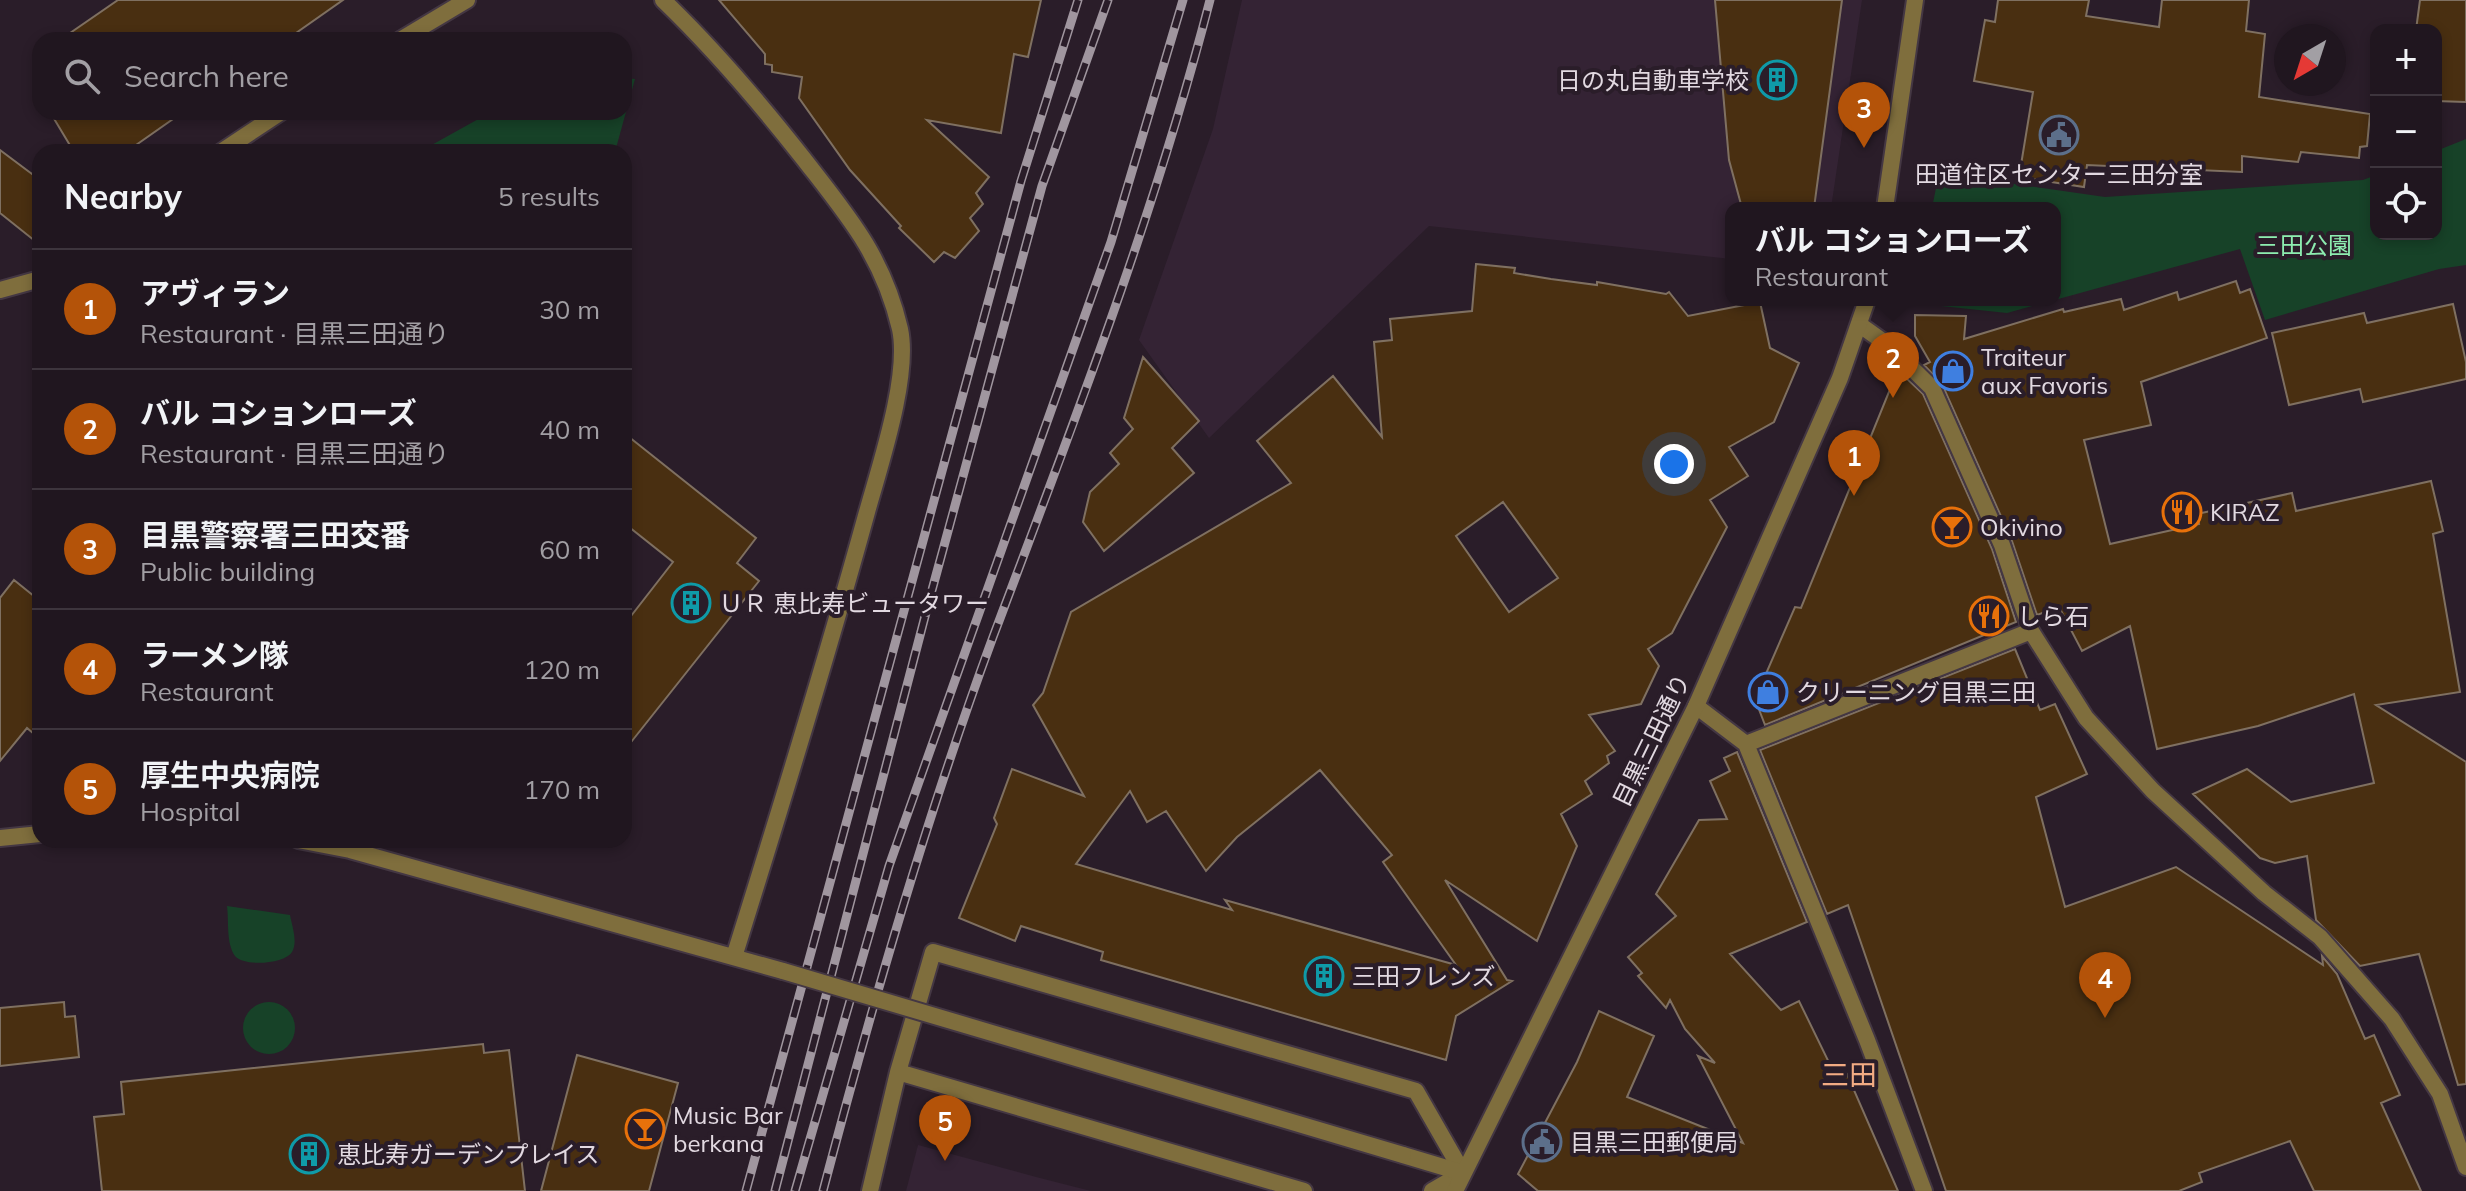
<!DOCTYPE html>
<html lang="en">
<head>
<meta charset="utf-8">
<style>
  body { margin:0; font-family:Mulish,"Noto Sans JP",sans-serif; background:#281f28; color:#f1f3f6 }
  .controls { position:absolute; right:24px; top:24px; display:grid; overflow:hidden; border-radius:16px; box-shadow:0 4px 12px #0003 }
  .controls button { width:72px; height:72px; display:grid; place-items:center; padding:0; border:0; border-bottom:2px solid #3d353d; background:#20161f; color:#f1f3f6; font:40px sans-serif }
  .compass { position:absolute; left:2274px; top:24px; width:72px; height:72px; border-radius:50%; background:#20161f; box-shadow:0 4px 12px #0003; rotate:219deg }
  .you { position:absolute; left:1674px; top:464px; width:28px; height:28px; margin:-20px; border:6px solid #fff; border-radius:50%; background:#1a73e8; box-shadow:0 0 0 12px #1a73e833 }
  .badge { display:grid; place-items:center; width:52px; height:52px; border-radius:50%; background:#b45309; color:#fff; font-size:26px; font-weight:700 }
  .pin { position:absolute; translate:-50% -66px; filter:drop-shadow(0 2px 4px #0008) }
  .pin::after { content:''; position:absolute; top:42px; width:28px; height:24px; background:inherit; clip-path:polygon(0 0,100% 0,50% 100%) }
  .popup { position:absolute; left:1725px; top:202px; width:336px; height:104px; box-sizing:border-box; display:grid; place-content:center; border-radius:16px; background:#20161f; filter:drop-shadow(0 2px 6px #0005); font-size:26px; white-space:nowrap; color:#a29fa4 }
  .popup b { font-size:30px; color:#f1f3f6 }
  .popup::after { content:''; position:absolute; left:50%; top:100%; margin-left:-16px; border:16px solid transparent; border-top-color:#20161f }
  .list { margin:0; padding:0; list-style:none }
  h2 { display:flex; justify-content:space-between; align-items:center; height:104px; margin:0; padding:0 32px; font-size:34px }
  h2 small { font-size:26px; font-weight:400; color:#a29fa4 }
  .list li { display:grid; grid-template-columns:52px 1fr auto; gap:24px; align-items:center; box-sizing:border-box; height:120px; padding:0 32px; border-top:2px solid #3d353d }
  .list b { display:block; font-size:30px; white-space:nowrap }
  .list p { margin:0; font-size:26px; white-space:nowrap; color:#a29fa4 }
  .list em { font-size:26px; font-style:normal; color:#a29fa4 }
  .icon { flex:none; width:44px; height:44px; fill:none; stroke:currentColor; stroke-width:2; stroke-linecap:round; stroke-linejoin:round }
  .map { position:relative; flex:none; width:2466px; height:1191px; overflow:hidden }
  .search { position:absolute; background:#20161f; box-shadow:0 4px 12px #0003; left:32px; top:32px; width:600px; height:88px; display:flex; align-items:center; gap:20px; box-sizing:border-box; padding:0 28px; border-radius:24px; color:#a29fa4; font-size:30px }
  .panel { position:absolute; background:#20161f; box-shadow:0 4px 12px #0003; left:32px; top:144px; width:600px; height:704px; border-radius:24px }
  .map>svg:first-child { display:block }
</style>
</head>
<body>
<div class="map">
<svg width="2466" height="1191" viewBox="0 0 2466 1191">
  <rect width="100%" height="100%" fill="#2a1d29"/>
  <path fill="#342334" d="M1242 0H1862L1831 208H1731V259L1429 226 1209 438 1139 340 1213 129Z
    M918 1145 1036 1177 1091 1191H906Z"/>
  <path fill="#174228" d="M624 78 635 79 615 152H419L491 112H624Z
    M2466 139V265L2439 269 2265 320 2240 249 2007 313 1913 303 1914 300H2055V208H1932L1939 173 2105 197 2363 180 2376 175V234H2436V151Z
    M227 906 290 915C292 926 298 942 292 952 285 964 244 967 235 956 226 943 229 921 227 906Z
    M243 1028a26 26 0 1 1 52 0a26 26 0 1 1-52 0Z"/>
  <path fill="#492f11" stroke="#7f7061" stroke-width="2" fill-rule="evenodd" d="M118 0H343L286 40H60Z
    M719 0H1041L1028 57 1014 54 1001 133 927 120 989 177 976 193 983 204 970 218 979 231 955 258 944 252 934 262 899 228 901 226 850 170 799 98 802 77 772 72V65L765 64V54Z
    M1715 0H1842L1814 208H1742L1729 160Z
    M1998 0H2089L2086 16 2159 27 2162 0H2249L2246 31 2265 34 2259 97 2370 114 2367 146 2360 147 2359 158 2301 152 2298 162 2242 156V172L2087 165 2084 187 2019 177 2033 92 1974 81 1985 20 1995 22Z
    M2420 0H2466V102L2436 101V30H2416Z
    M50 112H183L126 152H74Z
    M0 150 40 180V245L0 213Z
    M1476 264 1515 268 1514 273 1551 279 1597 285V282L1666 294 1669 292 1688 316 1760 302 1770 348 1799 363 1774 422 1729 447 1748 476 1710 500 1727 527 1672 633 1648 649 1659 666 1641 704 1589 715 1615 751 1607 756 1609 763 1585 781 1592 794 1561 814 1577 846 1537 941 1445 880 1507 980 1512 981 1456 1016 1446 1060 1101 960 1103 952 1021 926 1015 941 959 918 997 824 994 818 1012 769 1084 796 1033 705 1043 693 1071 612 1291 483 1257 441 1333 376 1382 437 1374 342 1392 340 1390 319 1472 311ZM1503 502 1558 578 1509 612 1456 536ZM1320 770 1392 855 1383 862 1456 965 1225 900 1232 910 1076 864 1130 791 1147 822 1166 811 1206 871 1237 837Z
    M2236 281 2240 293 2250 289 2267 338 2141 382 2151 425 2084 440 2110 544 2199 524 2197 514 2292 493 2296 511 2431 481 2443 531 2433 534 2460 692 2376 705 2466 762V1084L2458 1085 2419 954 2360 966 2316 920 2307 856 2275 863 2260 858 2193 794 2247 769 2291 802 2374 783 2354 694 2258 726 2157 749 2130 626 2082 651 2059 607 2037 615 2012 541 1942 384 1924 365 1930 362 1915 336V315L1966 316 1964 339 2063 309 2064 312 2121 299 2124 310 2177 292 2179 300Z
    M2453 304 2466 362V379L2363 402 2360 389 2289 405 2272 333 2364 313 2367 323Z
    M1143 357 1199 421 1172 448 1194 473 1104 551 1083 522 1090 492 1119 464 1110 453 1133 429 1124 418Z
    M1902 374 1923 394 1992 549 2016 622 1765 725 1755 699 1795 607 1801 608 1895 377Z
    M624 433 756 538 737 563 759 581 624 751V625L673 562 624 523Z
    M14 580 40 601V739L27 728 0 761V598Z
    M2015 649 2040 710 2055 704 2087 774 2036 797 2065 907 2176 867 2323 965 2322 956 2337 974 2365 1039 2374 1035 2400 1095 2381 1103 2421 1191H2314L2290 1141 2199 1173 2202 1182 2179 1191H1946L1848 905 1827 914 1760 750Z
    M1737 752 1807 922 1730 954 1781 1010 1799 1001 1837 1079 1847 1074 1898 1191H1538L1518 1174 1577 1062 1599 1011 1654 1036 1627 1097 1743 1143 1698 1056 1715 1063 1685 1029 1670 1000 1666 1008 1638 976 1642 973 1628 957 1676 916 1656 894 1699 820 1727 819 1710 781 1730 771 1724 758Z
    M64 1002 65 1017 75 1016 79 1057 0 1066V1008Z
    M483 1044 484 1053 509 1050 525 1191H102L94 1117 124 1114 121 1082Z
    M577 1055 678 1083 649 1191H541Z"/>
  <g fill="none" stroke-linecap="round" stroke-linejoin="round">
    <g stroke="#443743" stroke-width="20">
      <path id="minor" d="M1860 325 1888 345 1932 388 2002 545 2031 631 2086 718 2153 791 2264 893 2320 937 2392 1019 2440 1094 2466 1167
        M1696 706 1746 744 1867 1040 1924 1191
        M1746 744 2031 631
        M898 1072 1304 1191
        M870 1191 898 1072 933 952 1416 1091 1463 1173 1432 1191"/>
    </g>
    <g stroke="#443743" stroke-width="20">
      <path id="tertiary" d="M663 0C715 50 759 102 803 158 848 216 883 256 900 329 910 376 880 465 867 512 826 661 780 810 734 957
        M400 40 467 0
        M221 152 281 112
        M1885 208 1915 0
        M0 290 40 279
        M0 838 40 834
        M298 840 350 850 783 971
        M1403 1155 1463 1173
        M1455 1191 1696 706 1840 378 1867 300"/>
    </g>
    <use href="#minor" stroke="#7f6e3d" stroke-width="16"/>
    <use href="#tertiary" stroke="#7f6e3d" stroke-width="16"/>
    <g stroke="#a0969f" stroke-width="9">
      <path id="rail" d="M746 1191 1021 181 1078 0
        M775 1191 929 601 1042 186 1108 0
        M795 1191 889 866 1111 242 1183 0
        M823 1191C872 1005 926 818 993 637 1072 427 1154 218 1210 0"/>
    </g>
    <use href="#rail" stroke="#2a1d29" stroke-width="6" stroke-dasharray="18" stroke-linecap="butt"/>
    <g stroke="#443743" stroke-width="20" stroke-linecap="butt">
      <path id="tertiary-bridge" d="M783 971 1403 1155"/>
    </g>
    <use href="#tertiary-bridge" stroke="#7f6e3d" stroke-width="16"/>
  </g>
  <defs>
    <g id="building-ring" transform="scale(2)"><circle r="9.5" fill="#2a1d29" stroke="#0f9aa8" stroke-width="1.5"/><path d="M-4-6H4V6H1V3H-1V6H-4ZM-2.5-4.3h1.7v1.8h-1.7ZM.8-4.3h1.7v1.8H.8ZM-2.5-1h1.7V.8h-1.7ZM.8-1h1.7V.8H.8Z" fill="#0f9aa8"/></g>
    <g id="civic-ring" transform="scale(2)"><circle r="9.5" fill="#2a1d29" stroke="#5c6f8a" stroke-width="1.5"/><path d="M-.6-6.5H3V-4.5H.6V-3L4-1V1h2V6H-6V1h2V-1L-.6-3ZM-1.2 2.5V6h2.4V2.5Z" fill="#5c6f8a"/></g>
    <g id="shop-ring" transform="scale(2)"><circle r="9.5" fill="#2a1d29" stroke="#3f7fe0" stroke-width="1.5"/><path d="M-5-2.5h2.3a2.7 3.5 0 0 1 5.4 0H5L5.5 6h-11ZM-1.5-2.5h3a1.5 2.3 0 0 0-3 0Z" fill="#3f7fe0"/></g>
    <g id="restaurant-ring" transform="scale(2)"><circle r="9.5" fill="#2a1d29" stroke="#e8710a" stroke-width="1.5"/><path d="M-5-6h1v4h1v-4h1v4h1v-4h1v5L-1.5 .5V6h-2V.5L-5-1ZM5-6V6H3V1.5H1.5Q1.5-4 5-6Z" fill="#e8710a"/></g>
    <g id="bar-ring" transform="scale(2)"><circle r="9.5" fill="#2a1d29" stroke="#e8710a" stroke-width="1.5"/><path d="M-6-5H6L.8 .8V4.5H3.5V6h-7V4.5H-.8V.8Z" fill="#e8710a"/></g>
  </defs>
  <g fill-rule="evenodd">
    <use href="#building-ring" x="1777" y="80"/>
    <use href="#civic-ring" x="2059" y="135"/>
    <use href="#shop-ring" x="1953" y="371"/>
    <use href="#restaurant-ring" x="2182" y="512"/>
    <use href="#bar-ring" x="1952" y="527"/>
    <use href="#building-ring" x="691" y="603"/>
    <use href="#restaurant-ring" x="1989" y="616"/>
    <use href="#shop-ring" x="1768" y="692"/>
    <use href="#building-ring" x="1324" y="976"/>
    <use href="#bar-ring" x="645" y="1129"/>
    <use href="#civic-ring" x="1542" y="1142"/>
    <use href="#building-ring" x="309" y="1154"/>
  </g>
  <g text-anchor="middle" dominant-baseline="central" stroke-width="8" stroke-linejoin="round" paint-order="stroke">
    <g font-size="24" fill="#e2d9e1" stroke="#2a1d29" text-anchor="start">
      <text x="1749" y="80" text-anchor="end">日の丸自動車学校</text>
      <text x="2059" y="174" text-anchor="middle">田道住区センター三田分室</text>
      <text x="1981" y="357">Traiteur<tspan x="1981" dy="28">aux Favoris</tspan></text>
      <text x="2210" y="512">KIRAZ</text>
      <text x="1980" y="527">Okivino</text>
      <text x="719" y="603">ＵＲ 恵比寿ビュータワー</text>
      <text x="2017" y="616">しら石</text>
      <text x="1796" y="692">クリーニング目黒三田</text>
      <text x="1352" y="976">三田フレンズ</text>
      <text x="673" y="1115">Music Bar<tspan x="673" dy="28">berkana</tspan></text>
      <text x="1570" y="1142">目黒三田郵便局</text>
      <text x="337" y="1154">恵比寿ガーデンプレイス</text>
    </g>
    <g font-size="24" fill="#8dedb0" stroke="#2a1d29">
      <text x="2304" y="245">三田公園</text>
    </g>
    <g font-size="24" fill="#e2d9e1" stroke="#2a1d29">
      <text transform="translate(1651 740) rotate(-64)">目黒三田通り</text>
    </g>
    <g font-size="28" fill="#f2ab83" stroke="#2a1d29">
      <text x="1849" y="1074">三田</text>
    </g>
  </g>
</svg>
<div class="controls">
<button>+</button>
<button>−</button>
<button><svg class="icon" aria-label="locate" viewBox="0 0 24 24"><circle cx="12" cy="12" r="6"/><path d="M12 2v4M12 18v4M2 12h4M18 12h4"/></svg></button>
</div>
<svg class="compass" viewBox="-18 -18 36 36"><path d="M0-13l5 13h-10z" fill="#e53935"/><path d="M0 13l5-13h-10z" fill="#a29fa4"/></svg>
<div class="you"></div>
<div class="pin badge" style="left:1854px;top:496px">1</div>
<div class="pin badge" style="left:1893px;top:398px">2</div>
<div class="popup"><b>バル コションローズ</b>Restaurant</div>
<div class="pin badge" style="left:1864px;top:148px">3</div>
<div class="pin badge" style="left:2105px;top:1018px">4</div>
<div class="pin badge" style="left:945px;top:1161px">5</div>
<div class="search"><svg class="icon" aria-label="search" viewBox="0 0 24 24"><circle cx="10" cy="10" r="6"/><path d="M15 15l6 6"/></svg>Search here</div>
<section class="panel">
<h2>Nearby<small>5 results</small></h2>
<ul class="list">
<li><span class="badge">1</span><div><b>アヴィラン</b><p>Restaurant · 目黒三田通り</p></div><em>30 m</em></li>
<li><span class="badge">2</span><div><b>バル コションローズ</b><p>Restaurant · 目黒三田通り</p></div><em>40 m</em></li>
<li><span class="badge">3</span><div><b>目黒警察署三田交番</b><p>Public building</p></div><em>60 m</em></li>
<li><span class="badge">4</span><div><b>ラーメン隊</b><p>Restaurant</p></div><em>120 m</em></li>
<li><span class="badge">5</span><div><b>厚生中央病院</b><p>Hospital</p></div><em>170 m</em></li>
</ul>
</section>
</div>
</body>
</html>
